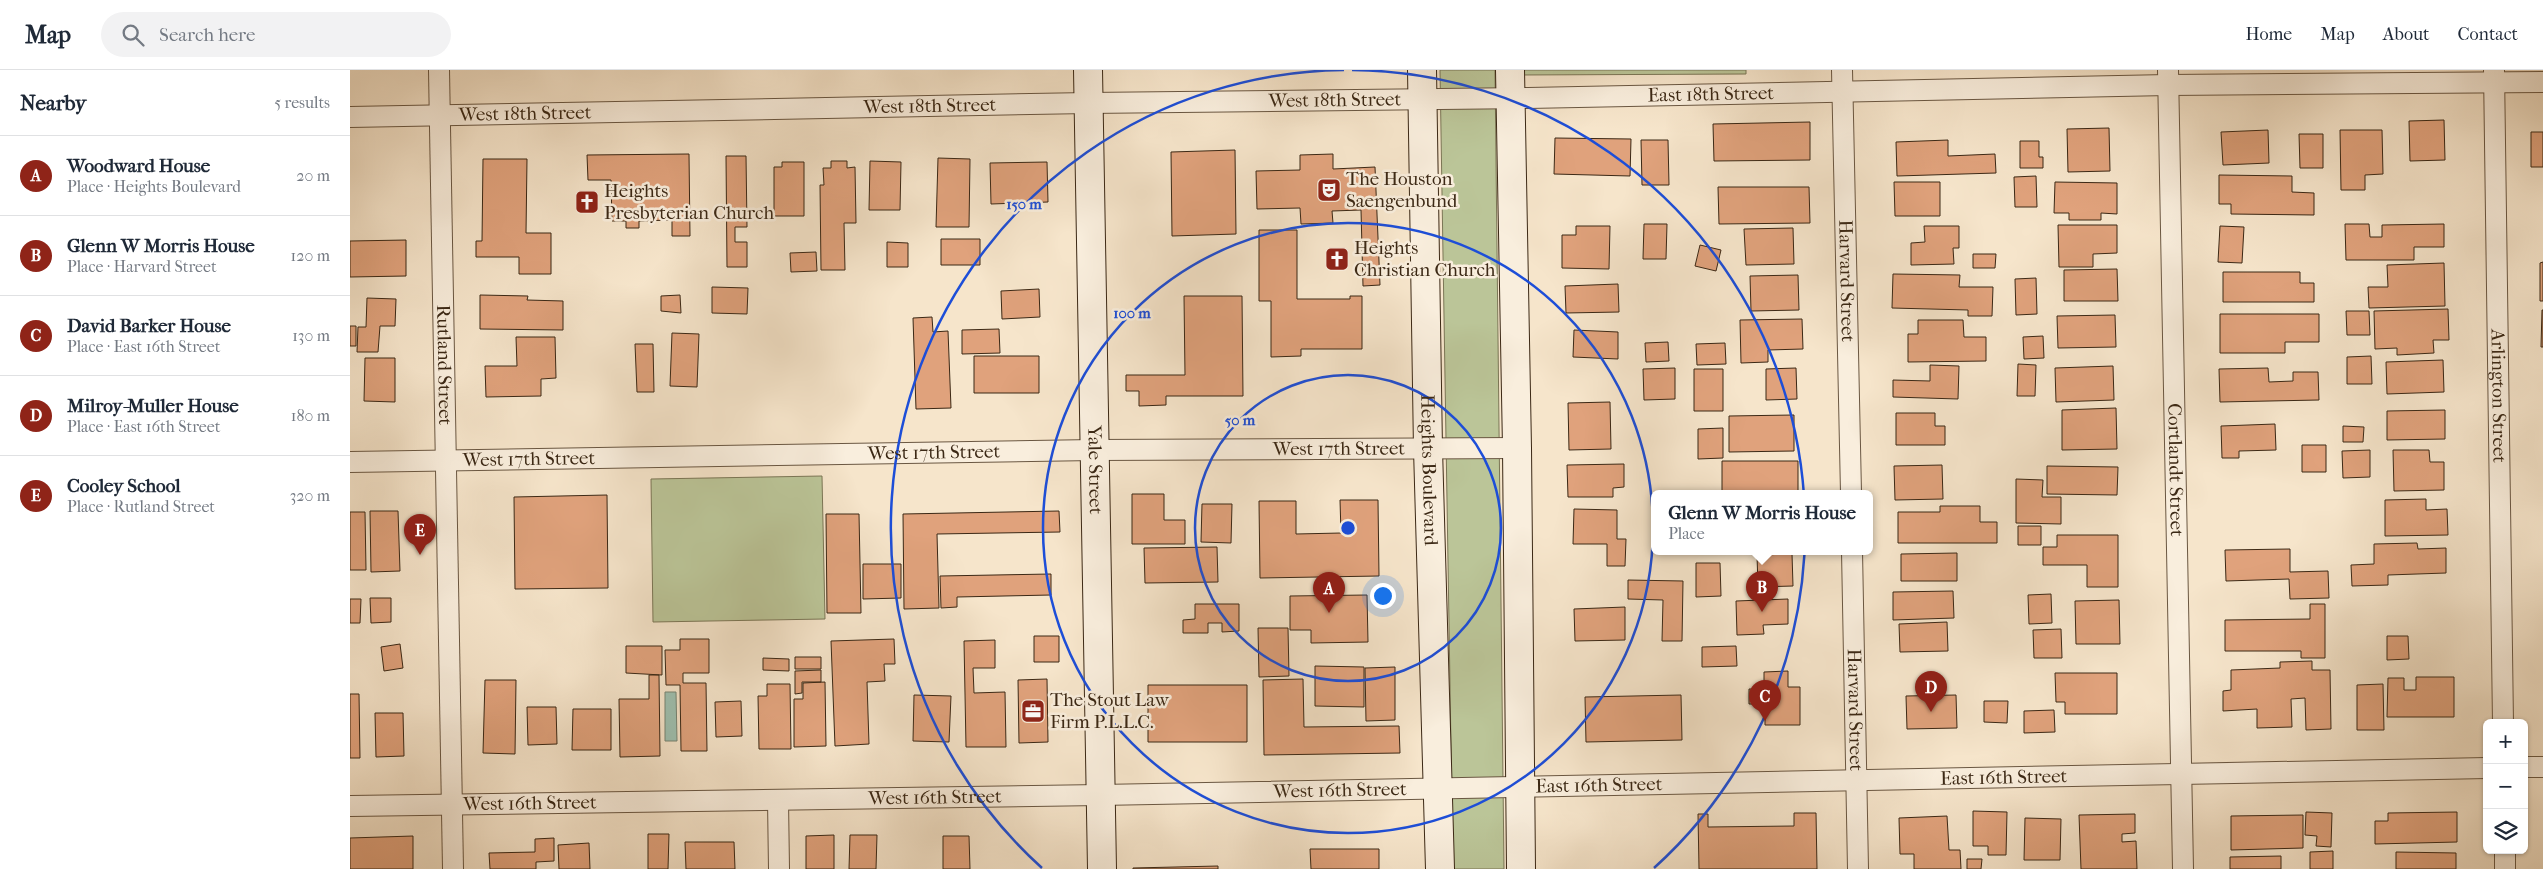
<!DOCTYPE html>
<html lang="en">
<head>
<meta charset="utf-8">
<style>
  body { margin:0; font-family:"IM FELL French Canon",serif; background:#f2f2f3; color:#1f2937 }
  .controls { position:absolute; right:15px; bottom:15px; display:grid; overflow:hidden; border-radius:8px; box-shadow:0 1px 4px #0004 }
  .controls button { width:45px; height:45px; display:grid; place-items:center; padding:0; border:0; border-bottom:1px solid #e0e1e3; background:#fff; color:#1f2937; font:25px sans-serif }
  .you { position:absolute; left:1032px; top:525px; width:18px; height:18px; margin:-12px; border:4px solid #fff; border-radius:50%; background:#1a73e8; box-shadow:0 0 0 8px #1a73e833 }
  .badge { display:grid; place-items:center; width:32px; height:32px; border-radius:50%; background:#8f2418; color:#fff; font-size:16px; font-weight:700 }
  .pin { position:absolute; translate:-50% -41px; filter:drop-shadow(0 1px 2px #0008) }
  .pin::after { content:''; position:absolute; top:26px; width:18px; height:15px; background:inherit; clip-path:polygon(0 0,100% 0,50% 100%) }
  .popup { position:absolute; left:1301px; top:420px; width:222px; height:65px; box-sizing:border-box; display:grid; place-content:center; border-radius:8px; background:#fff; filter:drop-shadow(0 1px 4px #0005); font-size:16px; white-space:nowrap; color:#747a83 }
  .popup b { font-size:19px; color:#1f2937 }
  .popup::after { content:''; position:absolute; left:50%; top:100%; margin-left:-10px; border:10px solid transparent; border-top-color:#fff }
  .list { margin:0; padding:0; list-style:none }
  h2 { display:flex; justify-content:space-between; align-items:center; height:65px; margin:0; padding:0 20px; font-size:21px }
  h2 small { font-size:16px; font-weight:400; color:#747a83 }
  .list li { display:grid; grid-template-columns:32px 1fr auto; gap:15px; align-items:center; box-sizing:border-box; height:80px; padding:0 20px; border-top:1px solid #e0e1e3 }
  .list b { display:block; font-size:19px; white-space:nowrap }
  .list p { margin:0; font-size:16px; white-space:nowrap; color:#747a83 }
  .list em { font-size:16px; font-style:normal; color:#747a83 }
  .icon { flex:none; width:28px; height:28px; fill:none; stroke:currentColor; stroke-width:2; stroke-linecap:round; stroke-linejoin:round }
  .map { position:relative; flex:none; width:2193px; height:799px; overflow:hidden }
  header { display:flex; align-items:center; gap:30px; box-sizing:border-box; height:70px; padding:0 25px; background:#fff; border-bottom:1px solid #e0e1e3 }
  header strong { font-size:24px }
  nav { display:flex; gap:28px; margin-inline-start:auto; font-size:18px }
  .search { width:350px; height:45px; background:#f2f2f3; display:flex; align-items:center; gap:12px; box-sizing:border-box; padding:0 18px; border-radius:28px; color:#747a83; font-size:19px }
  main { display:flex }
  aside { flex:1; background:#fff }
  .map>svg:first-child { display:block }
</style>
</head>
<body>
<header>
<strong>Map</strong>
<div class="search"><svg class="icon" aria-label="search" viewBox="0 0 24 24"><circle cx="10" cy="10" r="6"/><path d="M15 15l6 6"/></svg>Search here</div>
<nav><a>Home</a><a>Map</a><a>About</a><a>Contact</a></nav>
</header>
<main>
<aside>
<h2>Nearby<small>5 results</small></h2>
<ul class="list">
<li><span class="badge">A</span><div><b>Woodward House</b><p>Place · Heights Boulevard</p></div><em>20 m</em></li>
<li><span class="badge">B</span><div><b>Glenn W Morris House</b><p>Place · Harvard Street</p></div><em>120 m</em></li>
<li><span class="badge">C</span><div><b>David Barker House</b><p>Place · East 16th Street</p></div><em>130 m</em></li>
<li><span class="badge">D</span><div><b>Milroy-Muller House</b><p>Place · East 16th Street</p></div><em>180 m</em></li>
<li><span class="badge">E</span><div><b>Cooley School</b><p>Place · Rutland Street</p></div><em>320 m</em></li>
</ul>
</aside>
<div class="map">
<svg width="2193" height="799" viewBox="0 0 2193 799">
  <rect width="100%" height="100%" fill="#f6e5cb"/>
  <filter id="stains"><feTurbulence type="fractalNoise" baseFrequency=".004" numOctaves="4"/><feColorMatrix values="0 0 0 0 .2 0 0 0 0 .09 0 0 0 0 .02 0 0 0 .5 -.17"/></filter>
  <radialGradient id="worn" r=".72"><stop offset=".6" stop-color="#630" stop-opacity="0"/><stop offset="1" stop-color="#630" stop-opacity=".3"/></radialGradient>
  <path fill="#bbc598" stroke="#7b7656" d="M1090 0H1145L1154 799H1103Z
    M1170 0H1396V4L1170 5Z
    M472 406 475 549 303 552 301 409Z"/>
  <path fill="#9ec0b0" stroke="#768372" d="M315 622H326L327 671H315Z"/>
  <path fill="#e0a27c" stroke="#3b2815" d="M2094 50 2095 90 2060 91 2059 51Z
    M1460 52V90L1364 91 1363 54Z
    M1759 58 1760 101 1718 102 1717 59Z
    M1918 60 1919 93 1873 95 1871 62Z
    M1990 60H2032L2033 104 2015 105V120H1991Z
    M2181 62H2193V97H2181Z
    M1949 64H1973V98H1950Z
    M1205 68 1281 69 1280 106 1204 104Z
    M1291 70H1318L1319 115H1292Z
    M1598 70V86L1645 84 1646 103 1547 106 1546 72Z
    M1670 71H1689V87H1693V98H1670Z
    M885 80 886 164 822 166 821 82Z
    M339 84 340 166H322V150L289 151V158H276V151H262L261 110H238L237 85Z
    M983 84V99L1025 97 1030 215 1013 216 1011 140 982 141 983 153 951 154 950 138 907 139 906 101 950 100V85Z
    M376 86H396L397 157H385V172H397V197H377Z
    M588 88 620 89 619 157H586Z
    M133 89H177L176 163H201V204H169V187H126V171H132Z
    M481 91H497V98L505 97 506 153H494L495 200H471L470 115H474L473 98H481Z
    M520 91 551 92 550 140H519Z
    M432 92H454V146H424V97H432Z
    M697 92 698 132 641 134 640 93Z
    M1869 105 1942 106V122L1964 123V145L1881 144V134H1869Z
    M1686 106 1687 137H1665L1664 107Z
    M1544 112H1590V146H1545Z
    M1705 112 1767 113V144L1751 143V150H1719V143H1704Z
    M1368 117H1459L1460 153 1369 154Z
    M1294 154H1317L1316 189H1293Z
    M1995 154H2019L2020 167H2032V155L2094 154V177H2064V190H1996Z
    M1708 155H1767V183L1743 184V197H1709Z
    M1226 156H1260L1259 199 1212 198V165H1226Z
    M1574 156H1609V178H1603L1604 194 1561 195V173L1575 172Z
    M1870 156 1894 157 1892 193 1868 192Z
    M1443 158 1444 194 1396 195 1394 159Z
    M909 160H947V229H1000V226H1012V279H951V286L921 287V231H909Z
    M591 169H630V195H591Z
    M56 170V206L0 207V171Z
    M537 172 558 173V197H537Z
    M1350 175 1371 180 1366 201 1345 196Z
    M466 182 467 201 441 202 440 183Z
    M1623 184H1646L1645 198H1623Z
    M2193 192V231H2190V193Z
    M2094 193 2095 236 2019 238 2018 217H2038L2037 195Z
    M1767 199 1768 231H1714V200Z
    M1873 202H1950V213H1964V232H1873Z
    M1543 204 1610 205 1609 217H1643L1642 246H1618V240L1542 238Z
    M1448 205 1449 240 1401 241 1400 206Z
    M1686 208 1687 244 1666 245 1665 209Z
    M1268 214 1269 242 1216 243 1215 216Z
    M362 217 398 218 397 244 362 243Z
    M689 219 690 247 652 249 651 221Z
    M130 225 178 226 177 230 213 231V260L130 259Z
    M330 225 331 243 311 241V226Z
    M834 226H892L893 326H816V335L789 336V321H776V305H835Z
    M17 228 46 229 45 256H30L28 282H7L8 257H16Z
    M2098 239 2099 270H2083L2084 283 2047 285V278L2025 279 2024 241Z
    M2192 240H2193V277H2191Z
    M1996 241H2019L2020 265H1997Z
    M1870 244H1969V272H1935V283H1870Z
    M1765 245 1766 277 1708 278 1707 246Z
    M582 247 583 262 598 261 601 338 566 339 563 248Z
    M1452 249 1453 279 1418 280V292L1391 293 1390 250Z
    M1568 250H1613L1614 267H1636V291L1558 292V264H1568Z
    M0 256H6V276H0Z
    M649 259 650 283 612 284V260Z
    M1224 260 1268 262V289L1223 287Z
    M322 263 349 264 347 317 320 316Z
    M1693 266 1694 288 1674 289 1673 267Z
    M166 267H205L206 308 191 309V326L136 327 135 296H167Z
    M1318 272 1319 291 1296 292 1295 273Z
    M1375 273 1376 294 1347 295 1346 274Z
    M285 274H303L304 322H287Z
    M624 286H689V323H624Z
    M2021 286 2022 314H1997V287Z
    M15 288H45V332L14 331Z
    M2093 290 2094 322 2037 324 2036 292Z
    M1668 294 1686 295 1685 326H1667Z
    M1580 295 1609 296 1608 329 1543 327V310L1580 311Z
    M1763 296 1764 330 1706 332 1705 298Z
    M1325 298V329L1294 330 1293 299Z
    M1446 298 1447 329 1416 330V299Z
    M1918 298 1919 312 1943 311V302H1968L1969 330 1870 332 1869 299Z
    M1344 299H1373V341H1344Z
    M1260 332 1261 379 1219 380 1218 333Z
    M1766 338 1767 379 1712 380V340Z
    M2095 340V369L2037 370V341Z
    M1546 343H1585V356H1595V375H1546Z
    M1444 345V381L1379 382V346Z
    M1925 354 1926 380 1889 381V388H1872L1871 356Z
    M1993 356 2014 357 2013 372H1993Z
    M1373 358V388L1348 389V359Z
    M1952 375H1976V402H1952Z
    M2020 380V407L1993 408 1992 381Z
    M2043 380H2079L2080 392H2094V420L2044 421Z
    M1372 391H1448V423H1372Z
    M1274 394V417L1263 418V427H1218L1217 395Z
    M1592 395 1593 429 1545 430 1544 396Z
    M1697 396 1768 397 1767 425 1697 424Z
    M1666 409 1693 410 1692 427H1711V454L1666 453Z
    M782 424H814V450H835V474H782Z
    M257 425 258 518 165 519 164 427Z
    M2076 429V440L2097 439 2098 465 2035 466V430Z
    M990 430H1028L1029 506 910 508 909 431H946V464L991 463Z
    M852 434H882L881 473 851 472Z
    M1590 436H1630V452H1647V473H1548V442H1590Z
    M1224 439 1267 440V469H1276L1275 496H1257V474H1223Z
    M20 441H48L50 501 21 502Z
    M709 441 710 462 587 464 589 538 554 539 553 444Z
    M0 442H15L16 500H0Z
    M476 444H509L511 543H477Z
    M1668 456H1691V475H1668Z
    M1707 465H1768V517H1737V495H1693V477H1707Z
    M2067 473 2068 479 2096 478V503L2038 505V515L2002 516 2001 495 2024 494V474Z
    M867 477 868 512 795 513 794 478Z
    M1940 479V502L1978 501 1979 528 1940 529 1939 509 1876 511 1875 480Z
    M1341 481H1364V483L1341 482Z
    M1607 483V511H1551V484Z
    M1442 484 1443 516 1408 517 1407 485Z
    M1346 493H1370L1371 526 1346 527Z
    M513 494H551V528L513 529Z
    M701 504V525L607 527V537L591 538 590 506Z
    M1278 510 1333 511 1332 571H1312L1313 530 1278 529Z
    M1603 521 1604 548 1543 550V522Z
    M1701 524 1702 553 1679 554 1678 525Z
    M1017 525 1018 572 961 573V560H940V526Z
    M20 528H41V552L21 553Z
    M0 529H11L10 553H0Z
    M1438 529V554L1413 555 1414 564 1387 565 1386 531Z
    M1769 530 1770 574H1726L1725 531Z
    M845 534H889V561L872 562V553H858V563H833V550L845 549Z
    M1960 534H1975V588H1951V581H1875V550L1960 549Z
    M1275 537V570L1225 571 1224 539Z
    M1597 552 1598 581 1550 582 1549 554Z
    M908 558H938L939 606 909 607Z
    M1711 559 1712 588H1684L1683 560Z
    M684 566H709V592H684Z
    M2037 566H2058L2059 589 2037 590Z
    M330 569H359V603H333V613H356L357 681H331L330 615H316L315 580H330Z
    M544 569 545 594H534L535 611 517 612 519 674 485 676 481 571Z
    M645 570V598H623L624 623 655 622 656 677H616L614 571Z
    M50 574 53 598 34 601 31 577Z
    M276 576H312V605L276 603Z
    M1386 576 1387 596 1352 597V577Z
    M445 587H471V599H445Z
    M413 588 439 589V601L413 600Z
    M1962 591V600H1980L1981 659 1956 660 1955 628 1941 629 1942 657 1907 658V639L1873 641V621L1881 620V600L1930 598V592Z
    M965 596 1014 597V637L965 636Z
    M1045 597V650L1016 651 1015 598Z
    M471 600V612H452V623L445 624V601Z
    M1438 601V617H1450V655H1415V634H1399V619H1414V602Z
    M1705 603H1767V644H1715V632H1706Z
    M299 605H309L310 686 270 687 269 629H299Z
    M2066 607H2104V647H2037L2038 608H2054V620H2066Z
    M697 609 698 672 669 673 668 610Z
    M953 609 954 657 1049 656 1050 683 914 685 913 610Z
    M135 610H166L165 684 133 683Z
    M475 612 476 676 444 677V629H453V613Z
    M417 614H440L441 679H409L408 626H417Z
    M2033 614 2034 660H2007V615Z
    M798 615H897V672H798Z
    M0 624H9L10 688H0Z
    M564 625 601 626 599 672 563 671Z
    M1331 625 1332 670 1236 672 1235 627Z
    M1606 625 1607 658 1557 659 1556 626Z
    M391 631 392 666 366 667 365 632Z
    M1634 631H1658L1657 653 1634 652Z
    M177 637H206L207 674 178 675Z
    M223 639H261V680H222Z
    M1704 640 1705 662 1674 663V641Z
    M25 643H53L54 686 26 687Z
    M1623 741 1657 742 1656 785H1638V776H1623Z
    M1956 742 1982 743 1981 777 1966 776 1967 766 1955 765Z
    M2107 742V772L2025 774V751H2038V743Z
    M1444 743H1466L1467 799H1349L1348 744H1358V757L1444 756Z
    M1785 744V763L1772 764V772L1786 771 1787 799H1731L1729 745Z
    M1953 745V778L1881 780V746Z
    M1597 746 1599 780H1610L1611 799H1564V784H1550L1549 748Z
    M1675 748 1711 749 1710 790H1674Z
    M298 764H319L318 799H298Z
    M484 765V799H456V766Z
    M500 765H527L526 799H499Z
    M63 766V799H0V768Z
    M593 766H619L620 799H593Z
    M204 768V791L186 792V799H140L139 783 185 782V769Z
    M335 772H384L385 799H336Z
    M239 773 240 799H209L208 775Z
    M960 779H1029V799H961Z
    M1983 781V799H1960V782Z
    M2046 782 2106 783V799H2046Z
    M1931 786V799H1880V787Z
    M1617 789H1632L1631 799H1617Z
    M868 796V799H783V798Z"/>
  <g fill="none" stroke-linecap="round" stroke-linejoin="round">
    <g stroke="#6a5742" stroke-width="22">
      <g id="minor">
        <path id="s1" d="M89 0 103 799"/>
        <path id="s2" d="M1492 0 1501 423"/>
        <path id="s3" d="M1818 0 1833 799"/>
        <path id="s4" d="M2144 0 2153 653"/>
        <path id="s5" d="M0 47 738 33 1178 28 1818 15 2193 12"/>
        <path id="s6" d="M0 392 744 380 1167 378"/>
        <path id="s7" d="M1502 481 1508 799"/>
        <path d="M2174 697H2193"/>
        <path d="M428 730 429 799"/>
        <path id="s8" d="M0 736 750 725 2137 698"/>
        <path d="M2155 780V799"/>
      </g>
    </g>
    <g stroke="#3b2815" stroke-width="30">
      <g id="secondary">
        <path id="s9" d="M738 0 752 799"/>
        <path id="s10" d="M1072 0 1078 379 1090 799"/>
        <path d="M1160 0 1167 378 1171 799"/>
      </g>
    </g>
    <use href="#minor" stroke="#f9eedd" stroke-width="20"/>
    <use href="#secondary" stroke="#f9eedd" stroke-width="28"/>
  </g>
  <g fill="none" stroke="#1d4ed8" stroke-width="2.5">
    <circle cx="998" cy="458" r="153"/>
    <circle cx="998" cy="458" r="305"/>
    <path d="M692 798A458 458 0 0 1 994 0M1002 0A458 458 0 0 1 1304 798"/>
  </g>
  <defs>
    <g id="theatre-square" transform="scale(1.25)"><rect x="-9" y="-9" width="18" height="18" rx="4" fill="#8f2418" stroke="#f9eedd"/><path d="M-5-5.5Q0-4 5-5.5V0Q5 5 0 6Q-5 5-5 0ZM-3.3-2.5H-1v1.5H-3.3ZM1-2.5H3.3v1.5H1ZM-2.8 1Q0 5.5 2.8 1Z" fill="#fff"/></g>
    <g id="church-square" transform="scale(1.25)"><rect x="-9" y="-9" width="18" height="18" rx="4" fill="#8f2418" stroke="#f9eedd"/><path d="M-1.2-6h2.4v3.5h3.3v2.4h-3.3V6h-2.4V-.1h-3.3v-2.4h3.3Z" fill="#fff"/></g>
    <g id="office-square" transform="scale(1.25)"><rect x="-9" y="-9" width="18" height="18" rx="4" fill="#8f2418" stroke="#f9eedd"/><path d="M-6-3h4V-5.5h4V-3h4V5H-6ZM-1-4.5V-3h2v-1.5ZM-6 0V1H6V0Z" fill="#fff"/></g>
  </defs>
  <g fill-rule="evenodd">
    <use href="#theatre-square" x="979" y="120"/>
    <use href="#church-square" x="237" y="132"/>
    <use href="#church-square" x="987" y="189"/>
    <use href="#office-square" x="683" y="641"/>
  </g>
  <g text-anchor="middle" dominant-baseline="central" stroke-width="5" stroke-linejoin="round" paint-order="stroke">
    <g font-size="19" fill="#3b2815" stroke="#f9eedd">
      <text stroke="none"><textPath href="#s5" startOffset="1361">East 18th Street</textPath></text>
      <text stroke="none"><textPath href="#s5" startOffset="985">West 18th Street</textPath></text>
      <text stroke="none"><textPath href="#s5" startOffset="580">West 18th Street</textPath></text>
      <text stroke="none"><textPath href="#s5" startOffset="175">West 18th Street</textPath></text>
      <text stroke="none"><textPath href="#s2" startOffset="211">Harvard Street</textPath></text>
      <text stroke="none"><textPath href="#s1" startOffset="295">Rutland Street</textPath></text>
      <text stroke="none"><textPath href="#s4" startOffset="326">Arlington Street</textPath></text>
      <text stroke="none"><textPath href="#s6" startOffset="989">West 17th Street</textPath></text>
      <text stroke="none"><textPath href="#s6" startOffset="584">West 17th Street</textPath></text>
      <text stroke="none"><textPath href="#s6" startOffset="179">West 17th Street</textPath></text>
      <text stroke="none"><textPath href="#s3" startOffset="400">Cortlandt Street</textPath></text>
      <text stroke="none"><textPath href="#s9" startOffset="400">Yale Street</textPath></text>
      <text stroke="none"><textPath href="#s10" startOffset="400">Heights Boulevard</textPath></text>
      <text stroke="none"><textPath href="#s7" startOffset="159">Harvard Street</textPath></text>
      <text stroke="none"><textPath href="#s8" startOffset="1654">East 16th Street</textPath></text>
      <text stroke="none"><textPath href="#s8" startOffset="1249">East 16th Street</textPath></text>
      <text stroke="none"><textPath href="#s8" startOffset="990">West 16th Street</textPath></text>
      <text stroke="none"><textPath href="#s8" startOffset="585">West 16th Street</textPath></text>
      <text stroke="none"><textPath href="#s8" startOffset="180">West 16th Street</textPath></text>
    </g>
    <g font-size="19" fill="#3b2815" stroke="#f9eedd" text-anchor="start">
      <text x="996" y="109">The Houston<tspan x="996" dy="22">Saengenbund</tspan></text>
      <text x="254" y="121">Heights<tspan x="254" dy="22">Presbyterian Church</tspan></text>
      <text x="1004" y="178">Heights<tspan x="1004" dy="22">Christian Church</tspan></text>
      <text x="700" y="630">The Stout Law<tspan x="700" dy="22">Firm P.L.L.C.</tspan></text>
    </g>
  </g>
  <circle cx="998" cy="458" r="8" fill="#1d4ed8" stroke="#f9eedd" stroke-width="2.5"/>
  <g font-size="15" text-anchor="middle" font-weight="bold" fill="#1d4ed8" stroke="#f9eedd" stroke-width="5" stroke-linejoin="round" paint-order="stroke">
    <text x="674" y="139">150 m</text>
    <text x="782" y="248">100 m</text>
    <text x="890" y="355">50 m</text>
  </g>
  <rect width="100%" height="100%" filter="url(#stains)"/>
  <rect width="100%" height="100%" fill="url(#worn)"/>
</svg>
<div class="controls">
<button>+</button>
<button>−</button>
<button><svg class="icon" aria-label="layers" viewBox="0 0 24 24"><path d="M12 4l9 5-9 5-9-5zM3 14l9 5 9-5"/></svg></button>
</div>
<div class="you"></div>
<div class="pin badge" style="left:979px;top:543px">A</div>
<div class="pin badge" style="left:1412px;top:542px">B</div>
<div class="popup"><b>Glenn W Morris House</b>Place</div>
<div class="pin badge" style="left:1415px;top:651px">C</div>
<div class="pin badge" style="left:1581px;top:642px">D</div>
<div class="pin badge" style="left:70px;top:485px">E</div>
</div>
</main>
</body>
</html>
